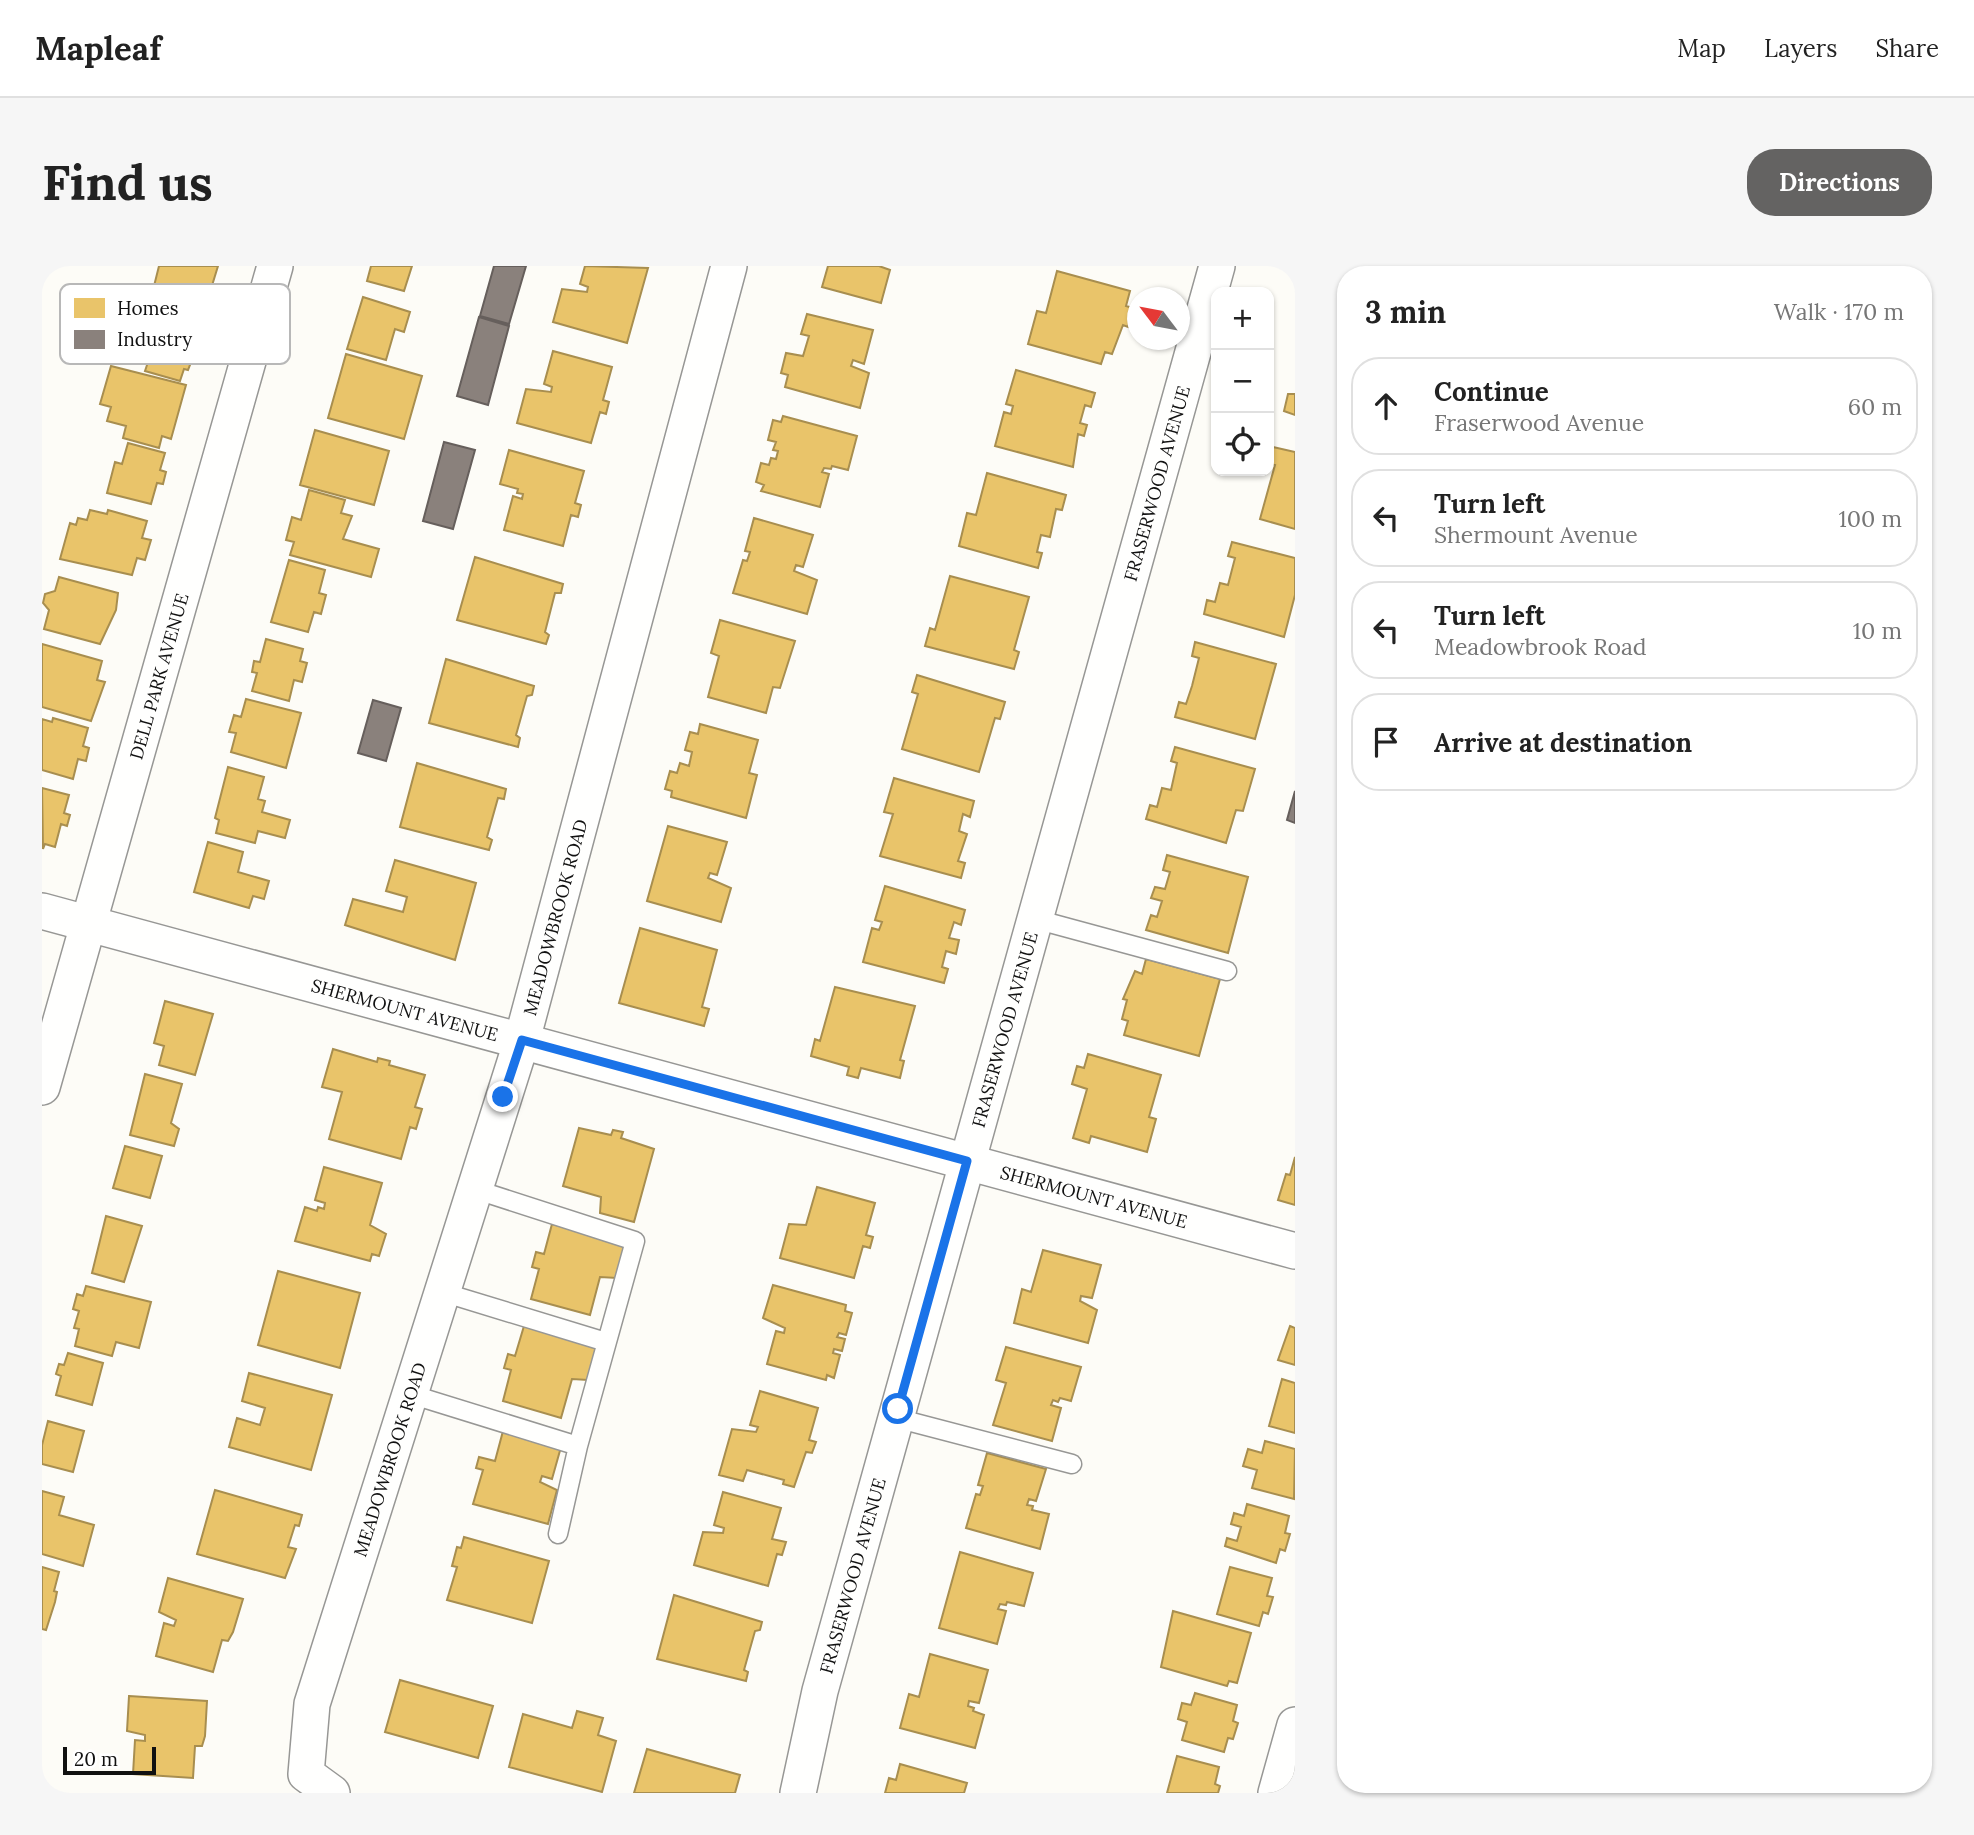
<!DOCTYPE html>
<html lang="en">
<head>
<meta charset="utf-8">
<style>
  body { margin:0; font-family:Lora,serif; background:#f6f6f6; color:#222 }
  .controls { position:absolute; right:21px; top:21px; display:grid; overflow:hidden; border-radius:14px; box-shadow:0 2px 5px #0004 }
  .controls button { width:63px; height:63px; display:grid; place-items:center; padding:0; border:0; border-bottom:2px solid #e0e0e0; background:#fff; color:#222; font:35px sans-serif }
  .compass { position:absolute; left:1085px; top:21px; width:63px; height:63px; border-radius:50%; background:#fff; box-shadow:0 2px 5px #0004; rotate:302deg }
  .scale { position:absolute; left:21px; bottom:18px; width:93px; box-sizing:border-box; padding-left:7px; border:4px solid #111; border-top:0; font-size:19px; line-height:24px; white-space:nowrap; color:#111; -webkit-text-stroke:5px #fff; paint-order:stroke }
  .stop { position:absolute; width:21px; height:21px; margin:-16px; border:5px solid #1a73e8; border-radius:50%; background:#fff }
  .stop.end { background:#1a73e8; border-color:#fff; box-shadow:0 2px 7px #0008 }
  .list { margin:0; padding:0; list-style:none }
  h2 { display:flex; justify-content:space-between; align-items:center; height:91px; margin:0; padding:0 28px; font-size:30px }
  h2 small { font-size:23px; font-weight:400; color:#767676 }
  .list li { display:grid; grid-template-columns:46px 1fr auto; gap:21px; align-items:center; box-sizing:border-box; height:98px; margin:0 14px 14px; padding:0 14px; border:2px solid #e0e0e0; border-radius:28px }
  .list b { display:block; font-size:26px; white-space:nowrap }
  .list p { margin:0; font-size:23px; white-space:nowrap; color:#767676 }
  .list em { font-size:23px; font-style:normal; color:#767676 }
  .icon { flex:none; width:38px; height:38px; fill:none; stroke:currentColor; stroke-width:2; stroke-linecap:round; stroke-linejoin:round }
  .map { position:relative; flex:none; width:1253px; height:1527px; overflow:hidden; border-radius:28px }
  header { display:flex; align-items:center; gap:42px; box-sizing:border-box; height:98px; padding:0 35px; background:#fff; border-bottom:2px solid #e0e0e0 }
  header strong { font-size:33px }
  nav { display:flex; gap:38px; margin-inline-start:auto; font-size:24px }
  .intro { display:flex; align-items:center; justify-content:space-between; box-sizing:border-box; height:168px; padding:0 42px }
  h1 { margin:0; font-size:49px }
  .button { padding:18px 32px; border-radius:28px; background:#646362; color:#fff; font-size:24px; font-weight:700 }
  main { display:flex; gap:42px; padding:0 42px }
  aside { flex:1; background:#fff; border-radius:28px; box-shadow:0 2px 5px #0004 }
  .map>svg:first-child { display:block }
</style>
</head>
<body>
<header>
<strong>Mapleaf</strong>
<nav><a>Map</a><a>Layers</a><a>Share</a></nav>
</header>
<div class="intro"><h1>Find us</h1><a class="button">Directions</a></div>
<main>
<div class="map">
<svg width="1253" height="1527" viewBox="0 0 1253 1527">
  <rect width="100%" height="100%" fill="#fdfcf7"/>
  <path fill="#e9c46a" stroke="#a88e4f" stroke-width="2" d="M117 0H176L161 49 129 39 132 26 112 20Z
    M329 0H370L362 25 325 15Z
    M543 0 606 2 585 77 511 56 520 23 545 26 546 21 538 18Z
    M786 0H837L848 4 839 37 780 21Z
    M1015 5 1088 25 1084 40 1091 42 1086 61 1081 59 1070 88 1063 86 1059 98 986 78 995 45 1004 47Z
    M321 31 368 46 362 66 353 63 344 94 305 83Z
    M111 37 161 51 157 70 165 73 161 88 153 86 146 104 142 103 138 115 103 105 107 93 96 90Z
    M765 48 831 64 822 98 811 94 809 100 827 107 818 142 743 121 746 109 739 107 744 87 761 90 767 70 759 68Z
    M511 85 570 101 561 134 567 136 564 148 558 146 549 177 475 157 484 123 509 126 510 121 502 118Z
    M304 88 380 110 362 173 286 152Z
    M69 100 144 119 129 173 120 170 117 182 81 172 84 160 65 155 69 141 58 138Z
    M974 104 1053 127 1049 141 1043 139 1038 157 1045 159 1042 170 1036 168 1031 201 953 180 962 146 969 148 971 140 964 138Z
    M1246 128H1253V149L1242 145Z
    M741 150 815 170 806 204 790 200 789 203 782 202 780 206 787 208 778 241 719 225 722 219 714 216 719 197 727 199 729 192 734 193 736 185 731 184 734 176 726 174 731 154 739 156Z
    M273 164 347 185 332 239 258 219Z
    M86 177 123 187 118 204 124 206 121 218 115 217 109 238 65 227 73 196 80 198Z
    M1231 181 1253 186V263L1218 253 1233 199 1227 198Z
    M467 184 542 205 533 237 539 239 536 251 529 249 521 280 462 264 471 230 480 233 481 228 475 227 476 223 458 218Z
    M945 207 1024 229 1020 244 1014 243 1008 271 999 269 995 286 1000 287 996 302 917 280 925 247 934 249Z
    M267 224 303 234 299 247 310 250 301 273 337 283 329 311 248 289 252 276 244 274 250 251 259 254Z
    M48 244 65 248 66 244 105 255 100 272 109 274 103 294 95 292 90 309 18 293 28 257 34 259 36 252 45 254Z
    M712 252 771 269 761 301 754 299 752 305 775 314 765 348 691 327 701 294 705 295 708 286 703 285Z
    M1190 276 1253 292V329L1242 371 1162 348 1165 334 1173 336 1178 317 1186 319 1193 292 1186 290Z
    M433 291 521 318 519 327H513L503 366 507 369 504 378 415 354Z
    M247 294 283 304 277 327 284 329 279 348 272 346 266 366 229 356Z
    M908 310 987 331 972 384 977 386 972 403 883 380 888 362 893 364Z
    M17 311 76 327 74 344 58 378 2 363 7 344 1 337 3 328 13 325Z
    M678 354 753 375 738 422 731 421 724 447 666 431 677 390 669 387Z
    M224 373 261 383 258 395 265 397 260 416 252 414 247 435 210 425 215 407 210 406 212 395 218 396Z
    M1153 376 1234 398 1213 473 1133 451 1137 436 1144 438 1150 420 1157 392 1150 390Z
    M0 378 60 395 55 414 63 416 49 455 0 441Z
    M404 393 492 420 490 429 485 430 474 469 478 472 476 481 387 457Z
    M875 409 963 436 958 453 953 452 937 506 860 483 876 428 870 426Z
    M204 433 259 447 244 502 189 486 194 467 187 466 192 449 199 451Z
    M11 452 46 462 41 480 47 482 44 495 36 493 31 513 0 504V453L10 456Z
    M658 458 716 474 707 507 715 509 704 552 629 531 630 525 623 523 628 505 635 507 638 497 647 500 650 486 643 484 648 466 656 468Z
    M1133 481 1213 503 1201 545 1194 544 1184 577 1104 553 1108 539 1115 541 1120 522 1129 524 1135 497 1129 495Z
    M375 497 464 523 462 533 456 532 445 571 450 574 447 584 358 561Z
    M186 501 222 511 216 533 223 535 220 546 248 554 243 572 216 565 213 577 174 567 177 554 173 552Z
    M852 512 932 535 928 551 921 548 917 565 925 568 916 595 923 597 919 612 838 590 851 548 842 546Z
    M0 522 27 529 22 547 28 549 25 560 19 558 13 581 3 578 1 583Z
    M626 560 685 576 675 609 668 607 666 612 689 622 679 656 605 635Z
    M166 576 201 586 196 606 227 615 222 633 211 630 207 642 152 626Z
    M1125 589 1206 611 1186 687 1104 664 1109 649 1115 651 1120 635 1109 632 1113 621 1123 623 1128 606 1121 604Z
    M353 594 434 617 413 694 303 659 311 633 361 646 365 631 344 625Z
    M843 620 923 644 919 659 912 656 907 672 917 674 914 688 904 685 900 701 906 703 902 717 821 696 830 662 837 664 840 656 833 654Z
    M598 662 675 684 660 741 667 743 662 760 577 737Z
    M1104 693 1178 713 1157 790 1082 769 1086 755 1080 753 1085 734 1081 733 1093 705 1100 708Z
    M793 721 873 740 858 794 862 795 858 812 819 802 816 812 805 809 807 801 769 790 773 773 778 775Z
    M123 735 171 748 153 809 117 799 122 780 112 777Z
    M291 783 335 796 336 792 348 795 347 799 383 809 373 841 380 843 374 863 368 861 359 893 287 873 300 826 280 821Z
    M1046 788 1119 809 1107 851 1114 853 1105 886 1049 870 1047 877 1031 872 1045 823 1030 818 1035 800 1042 802Z
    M103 808 140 818 129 857 137 863 132 880 88 869Z
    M537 862 569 869 571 864 581 866 579 872 612 883 592 956 558 947 559 931 521 920Z
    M83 880 120 890 108 932 71 922Z
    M1253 891V939L1236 934 1244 908 1248 909Z
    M282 901 340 917 328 959 344 968 337 990 330 988 328 995 253 975 263 941 275 945 276 941 282 943 283 937 273 934Z
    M775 921 833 937 824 969 831 971 828 982 821 980 812 1012 738 992 747 958 764 959Z
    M64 950 100 960 82 1016 50 1007Z
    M510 958 584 977 575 1012 558 1011 548 1049 489 1033 497 1003 490 1001 494 986 502 988Z
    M1001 984 1059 999 1050 1032 1039 1030 1038 1035 1055 1044 1046 1077 972 1057 980 1023 989 1026Z
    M236 1005 318 1027 298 1102 216 1079Z
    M731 1019 804 1039 803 1045 810 1047 804 1069 797 1067 795 1071 803 1073 800 1085 792 1083 791 1087 798 1089 792 1112 785 1109 784 1114 725 1098 734 1065 742 1067 743 1062 721 1052Z
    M44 1020 109 1036 97 1082 74 1076 70 1090 33 1080 37 1063 32 1062 37 1045 31 1043 35 1028 41 1030Z
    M482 1060 556 1080 546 1114 530 1113 519 1152 461 1135 469 1104 462 1102 466 1088 473 1090Z
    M1248 1060 1253 1062V1099L1236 1094Z
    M964 1081 1039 1101 1029 1135 1018 1132 1016 1136 1011 1134 1009 1139 1019 1142 1010 1175 951 1159 964 1117 954 1114Z
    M26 1087 61 1097 50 1139 14 1129 19 1110 14 1108 17 1098 22 1099Z
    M207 1107 290 1129 269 1204 187 1181 195 1152 218 1159 223 1142 200 1135Z
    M1240 1113 1253 1117V1167L1227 1160Z
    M718 1125 776 1142 767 1174 774 1176 770 1187 764 1186 752 1221 741 1218 742 1214 705 1204 701 1215 677 1209 690 1163 714 1166 716 1161 708 1159Z
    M6 1155 42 1165 31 1206 0 1198V1179Z
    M461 1165 519 1181 510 1213 500 1210 498 1216 515 1224 506 1258 431 1238 441 1204 434 1202 437 1191 453 1195Z
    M1223 1175 1253 1183 1252 1233 1210 1222 1215 1204 1201 1200 1206 1183 1220 1187Z
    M945 1187 1004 1203 994 1235 987 1233 985 1239 991 1240 990 1244 1007 1248 998 1283 924 1262 934 1228 938 1229 941 1220 936 1219Z
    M173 1224 260 1249 257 1260 253 1259 246 1281 254 1283 243 1312 155 1288Z
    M0 1225 22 1231 17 1249 52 1259 41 1300 0 1288Z
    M681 1226 739 1242 730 1273 744 1276 740 1289 735 1288 726 1320 652 1299 661 1266 681 1267 682 1262 672 1259Z
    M1205 1238 1247 1250 1243 1267 1248 1268 1243 1285 1238 1283 1234 1297 1183 1280 1185 1272 1195 1275 1199 1261 1189 1258 1192 1247 1202 1250Z
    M422 1271 507 1295 490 1357 405 1334 415 1301 410 1300 415 1281 419 1282Z
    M918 1286 991 1307 982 1340 965 1336 964 1339 958 1338 956 1343 964 1345 955 1378 897 1362Z
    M0 1301 17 1306 12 1325 15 1326 13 1336 4 1364 0 1363Z
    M1188 1301 1230 1312 1225 1330 1231 1331 1226 1348 1221 1346 1217 1360 1175 1348Z
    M126 1312 201 1333 191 1366 186 1375 180 1374 171 1406 114 1390 122 1357 132 1360 134 1354 117 1346Z
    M632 1329 720 1356 718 1364 713 1365 702 1404 706 1406 704 1415 615 1393Z
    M1131 1345 1209 1367 1195 1417 1187 1415 1185 1420 1119 1401Z
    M888 1388 946 1404 937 1437 927 1435 926 1440 932 1442 931 1445 942 1449 933 1482 858 1462 867 1428 877 1431Z
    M358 1414 451 1440 436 1492 343 1466Z
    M1153 1427 1195 1439 1191 1455 1196 1457 1191 1473 1186 1472 1182 1486 1140 1474 1145 1456 1136 1453 1140 1437 1149 1439Z
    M87 1430 165 1435 163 1470 160 1480H153L151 1512 91 1508 93 1474 103 1475V1469L85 1465Z
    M535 1445 561 1452 556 1469 574 1475 560 1526 467 1501 481 1448 530 1462Z
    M605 1483 698 1509 693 1527H592Z
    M1135 1490 1177 1501 1173 1518 1178 1520 1176 1527H1125Z
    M858 1498 925 1517 922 1527H843L847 1512 854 1514Z"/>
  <path fill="#8a817c" stroke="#665f5c" stroke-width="2" d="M452 0H484L467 58 438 50Z
    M437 51 467 60 446 139 415 130Z
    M402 176 433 184 411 263 381 255Z
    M331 434 359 442 344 495 316 487Z
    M1253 525V557L1245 554Z"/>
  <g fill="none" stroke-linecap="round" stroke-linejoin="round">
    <g stroke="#979795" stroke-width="21">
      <path id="lane" d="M993 653 1185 705
        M400 1026 564 1076
        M368 1128 536 1180 593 975 432 923
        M854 1152 1030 1198
        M516 1268 536 1180"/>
    </g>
    <g stroke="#979795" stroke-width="38">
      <g id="street">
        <path id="s1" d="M0 645 1253 985"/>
        <path id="s2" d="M0 821 233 0"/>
        <path id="s3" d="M290 1527 264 1508 270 1438 480 774 687 0"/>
        <path id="s4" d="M756 1527 778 1425 1175 0"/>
        <path d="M1234 1527 1253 1459"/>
      </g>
    </g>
    <use href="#lane" stroke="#fffffe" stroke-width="18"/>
    <use href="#street" stroke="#fffffe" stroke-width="35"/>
  </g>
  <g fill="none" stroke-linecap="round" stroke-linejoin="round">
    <path stroke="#1a73e8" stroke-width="9" d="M461 831 480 774 925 895 856 1143"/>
  </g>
  <g text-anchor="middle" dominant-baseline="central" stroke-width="7" stroke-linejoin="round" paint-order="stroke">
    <g font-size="18" fill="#111" stroke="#fff">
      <text stroke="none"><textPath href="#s4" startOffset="1358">FRASERWOOD AVENUE</textPath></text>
      <text stroke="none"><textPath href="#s2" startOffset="427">DELL PARK AVENUE</textPath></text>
      <text stroke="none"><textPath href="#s3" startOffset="926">MEADOWBROOK ROAD</textPath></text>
      <text stroke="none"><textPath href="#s1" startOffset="376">SHERMOUNT AVENUE</textPath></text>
      <text stroke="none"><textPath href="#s4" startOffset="791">FRASERWOOD AVENUE</textPath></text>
      <text stroke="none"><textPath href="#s1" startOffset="1090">SHERMOUNT AVENUE</textPath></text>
      <text stroke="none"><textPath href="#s3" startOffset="359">MEADOWBROOK ROAD</textPath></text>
      <text stroke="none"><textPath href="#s4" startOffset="224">FRASERWOOD AVENUE</textPath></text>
    </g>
  </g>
  <rect x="18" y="18" width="230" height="80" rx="10" fill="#fff" stroke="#b8b8b8" stroke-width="2"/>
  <rect x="32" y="32" width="31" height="20" fill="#e9c46a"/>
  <rect x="32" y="64" width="31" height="19" fill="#8a817c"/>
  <g font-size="19" fill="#111">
    <text x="75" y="49">Homes</text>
    <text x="75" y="80">Industry</text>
  </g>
</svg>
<div class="controls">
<button>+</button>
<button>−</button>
<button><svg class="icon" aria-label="locate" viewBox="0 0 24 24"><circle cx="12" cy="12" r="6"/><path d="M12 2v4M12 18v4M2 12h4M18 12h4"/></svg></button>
</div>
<svg class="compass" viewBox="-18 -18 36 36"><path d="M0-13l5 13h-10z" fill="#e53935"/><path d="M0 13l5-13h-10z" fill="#767676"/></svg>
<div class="scale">20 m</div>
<div class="stop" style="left:856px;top:1143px"></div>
<div class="stop end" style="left:461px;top:831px"></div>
</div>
<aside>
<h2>3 min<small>Walk · 170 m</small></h2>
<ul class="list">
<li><svg class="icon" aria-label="ahead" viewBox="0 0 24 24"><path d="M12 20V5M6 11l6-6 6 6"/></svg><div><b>Continue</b><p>Fraserwood Avenue</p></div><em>60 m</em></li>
<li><svg class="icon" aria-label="left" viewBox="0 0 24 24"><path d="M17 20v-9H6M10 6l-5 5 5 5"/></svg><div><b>Turn left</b><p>Shermount Avenue</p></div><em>100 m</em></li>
<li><svg class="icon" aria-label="left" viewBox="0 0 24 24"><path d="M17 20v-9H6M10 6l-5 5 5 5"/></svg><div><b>Turn left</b><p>Meadowbrook Road</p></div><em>10 m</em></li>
<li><svg class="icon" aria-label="arrive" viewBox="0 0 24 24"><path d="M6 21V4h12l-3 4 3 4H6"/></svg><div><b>Arrive at destination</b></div></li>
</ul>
</aside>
</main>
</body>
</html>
